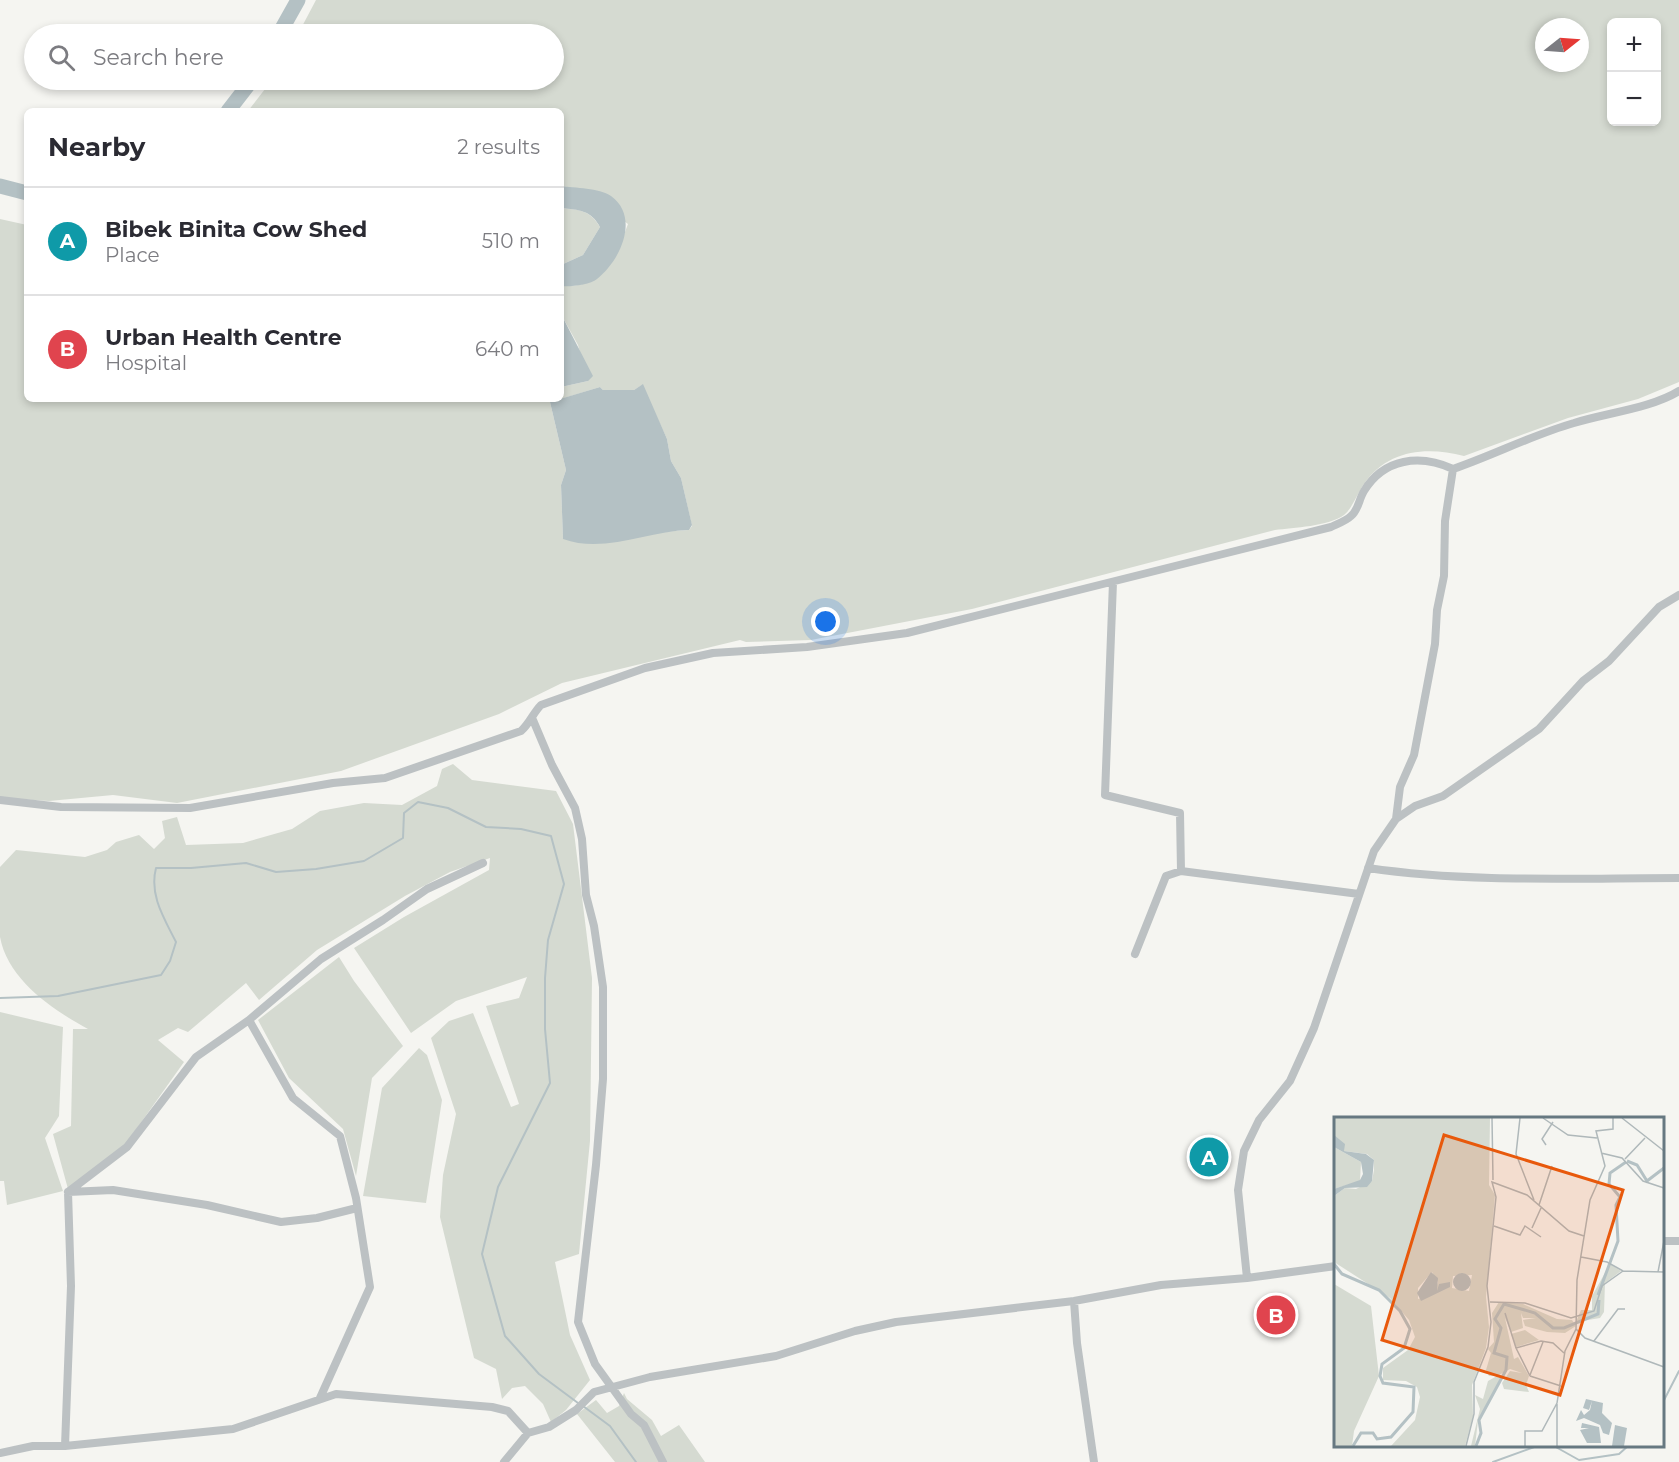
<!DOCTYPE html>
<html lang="en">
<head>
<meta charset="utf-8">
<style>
  body { margin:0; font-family:Montserrat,sans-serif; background:#f7f7f7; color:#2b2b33 }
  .controls { position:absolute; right:18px; top:18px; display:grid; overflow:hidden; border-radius:9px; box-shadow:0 3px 9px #0003 }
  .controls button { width:54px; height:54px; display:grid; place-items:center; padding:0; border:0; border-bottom:2px solid #e1e1e2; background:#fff; color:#2b2b33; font:30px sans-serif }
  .compass { position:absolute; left:1535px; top:18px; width:54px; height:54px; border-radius:50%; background:#fff; box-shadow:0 3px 9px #0003; rotate:73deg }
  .you { position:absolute; left:826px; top:622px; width:21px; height:21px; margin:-15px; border:4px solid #fff; border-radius:50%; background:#1a73e8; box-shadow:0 0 0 9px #1a73e833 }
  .badge { display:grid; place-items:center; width:39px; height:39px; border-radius:50%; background:#ea580c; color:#fff; font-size:20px; font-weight:700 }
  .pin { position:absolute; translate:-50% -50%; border:3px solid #fff; box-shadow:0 2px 6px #0006 }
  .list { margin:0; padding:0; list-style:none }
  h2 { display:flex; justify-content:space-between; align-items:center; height:78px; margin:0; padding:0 24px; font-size:26px }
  h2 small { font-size:20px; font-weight:400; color:#7c7c81 }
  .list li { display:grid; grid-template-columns:39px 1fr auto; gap:18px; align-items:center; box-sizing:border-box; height:108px; padding:0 24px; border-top:2px solid #e1e1e2 }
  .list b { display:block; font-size:22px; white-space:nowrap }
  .list p { margin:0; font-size:20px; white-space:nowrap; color:#7c7c81 }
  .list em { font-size:20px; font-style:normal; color:#7c7c81 }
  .icon { flex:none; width:33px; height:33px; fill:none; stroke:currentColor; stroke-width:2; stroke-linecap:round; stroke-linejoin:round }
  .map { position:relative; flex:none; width:1679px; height:1462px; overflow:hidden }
  .search { position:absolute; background:#fff; box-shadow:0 3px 9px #0003; left:24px; top:24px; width:540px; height:66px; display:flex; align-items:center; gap:15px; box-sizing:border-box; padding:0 21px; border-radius:33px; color:#7c7c81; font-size:22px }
  .panel { position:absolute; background:#fff; box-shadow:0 3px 9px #0003; left:24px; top:108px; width:540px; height:294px; border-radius:9px }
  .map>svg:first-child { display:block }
</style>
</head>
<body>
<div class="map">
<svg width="1679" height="1462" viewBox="0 0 1679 1462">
  <rect width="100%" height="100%" fill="#f5f5f1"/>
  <path fill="#d5dad1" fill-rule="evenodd" d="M316 0H1679V382L1638 399 1568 418 1464 456C1426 446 1387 450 1364 484 1358 492 1352 509 1344 515 1329 526 1293 528 1275 530L972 609 811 640 746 642 740 640 562 683 499 714 341 771 177 803 113 795 49 801 0 798V219L27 225V399H560L550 402 566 470 561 485 563 539 689 530 692 526 681 478 671 461 667 439 642 385 634 390H603L600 387 561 399V387L588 381 578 345 561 314V286C606 288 615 259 628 224L580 189 561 186V111H248L272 80H554V34H298ZM1612 22H1656V122H1612ZM1544 27H1580V63H1544Z
    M561 208C580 210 590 210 600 227L583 255 561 265Z
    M453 764 472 780 556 791 573 824 592 978 590 1141 579 1254 555 1262 570 1335 590 1380 566 1410 551 1422 543 1404 525 1386 512 1388 502 1399 496 1369 474 1358 440 1217 443 1175 456 1114 431 1038 449 1021 473 1013 511 1107 519 1104 486 1006 519 998 527 977 456 1001 411 1033 354 948 404 917 489 870 490 858 450 872 405 896 317 950 259 1000 246 983 188 1032 178 1028 158 1040 184 1062 125 1145 68 1189 53 1134 71 1126 73 1029H88C53 1010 8 980 0 937 0 916 0 889 0 867L16 850 85 857 107 850 116 842 139 835 154 849 165 838 162 821 177 817 186 845 243 843 292 829 320 811 364 803 402 805 437 786 442 769Z
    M339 957 354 981 403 1046 372 1078 356 1176 343 1129 289 1078 258 1020Z
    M0 1012 63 1027 59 1116 45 1138 63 1191 7 1205 4 1181H0Z
    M419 1048 427 1055 442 1100 426 1203 363 1196 382 1088Z
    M624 1393 627 1399 652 1420 661 1436 679 1425 705 1462H615L577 1414 596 1400 607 1413 619 1406Z"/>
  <path fill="#b4c1c4" d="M561 186C575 188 599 188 611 196 640 217 621 260 597 279 590 285 570 287 561 286V265L583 255 600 227C591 210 579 210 561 208Z
    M561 314 593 376 588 381 561 387Z
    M643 384 667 439 671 461 681 478 692 525 689 530C648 531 604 554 563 539L561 485 566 470 550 402 600 387 603 390H634Z"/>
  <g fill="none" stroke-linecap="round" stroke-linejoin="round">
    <path stroke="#b4c1c4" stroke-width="2" d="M0 998 58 996 161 975 170 961 176 942C164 918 149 895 156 868H191L246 863 276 872 316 869 364 861 403 838 404 813 418 802 448 808 486 827 521 829 551 836 564 884 548 940 545 978V1029L550 1083 498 1187 482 1254 505 1336 539 1374 578 1403
      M1662 1404 1679 1371
      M583 1406 610 1426 636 1462
      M1554 1446 1579 1460 1619 1454 1628 1446
      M1493 1462 1537 1446"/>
    <path stroke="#b4c1c4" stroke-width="15" d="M279 34 298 0
      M228 111 252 80
      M0 186 27 193"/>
    <path stroke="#bcc1c3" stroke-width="8" d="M1453 469C1494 455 1532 435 1574 423 1606 413 1652 408 1679 391
      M1113 582 1105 795 1180 813 1181 871 1166 876 1135 954
      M533 720 552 765 575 808 582 839 586 895 594 926 603 987V1079L596 1165 578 1322 595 1364 631 1414 644 1425 663 1462
      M0 800 61 807 190 808 333 783 385 778 521 731C530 723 533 713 541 705L645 668 713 653 807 647 907 633 1331 527C1337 524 1346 521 1351 516 1358 511 1359 499 1364 491 1384 458 1420 454 1453 469L1445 521 1444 576 1437 610 1435 644 1414 755 1400 787 1396 819 1374 851 1314 1028 1290 1081 1259 1120 1244 1151 1238 1190 1247 1278
      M1396 819 1415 806 1443 796 1539 729 1583 681 1609 661 1659 607 1679 595
      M1368 868C1470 883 1575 878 1679 878
      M1181 871 1359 894
      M249 1020 321 959 383 920 427 889 483 863
      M68 1192 127 1147 196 1057 249 1020 293 1098 340 1136 356 1198 370 1287 320 1398
      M68 1192 113 1190 207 1205 281 1222 317 1218 357 1208
      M1662 1241H1679
      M1074 1301 1077 1343 1094 1462
      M65 1446 71 1286 68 1192
      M0 1453 33 1446H65L233 1429 336 1394 492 1407 508 1411 528 1433 549 1427 576 1410 594 1392 650 1377 776 1356 855 1331 896 1322 1074 1301 1161 1285 1247 1278 1336 1266
      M504 1462 528 1433"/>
  </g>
  <g transform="translate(1334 1117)">
    <rect width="330" height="330" fill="#f5f5f1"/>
    <path d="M0 1H156L155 68 161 78 152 180 155 210 152 231 138 268 139 299 131 329H57L81 303 86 280 83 270 72 264 49 263V251L74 233 81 220 75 203 56 181 0 145V79L11 71 22 72 38 64 40 53V43L33 37 10 34 0 18ZM98 155 104 165 100 177 84 182V171ZM119 159 138 158 135 174 118 171ZM0 30 27 45 26 64 0 72ZM276 147 287 154 271 166 270 195 266 201 242 205 247 193H258V179ZM0 167 37 189 45 259 20 314 18 329H0ZM165 185 189 187 223 202 238 203 242 209 231 216 213 215 191 209 189 203 202 201H189L187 196 189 211 177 215 171 201 180 242 184 240 195 259 192 268 195 275 170 272 168 266 176 254 188 256 176 252 165 258 168 259 144 303 141 329H137L146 292 141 278 149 282 154 264 163 259H155L152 253 157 236 154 232 160 225 158 196ZM191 213 205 223 182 230 177 217Z" fill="#d5dad1" fill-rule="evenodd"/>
    <path d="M0 18 11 27 10 34 32 37 40 43 38 64 33 70 11 71 0 79V72L26 63 29 57 27 45 0 30ZM97 155 104 161 103 174 105 167 116 165V170L87 184 83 176ZM119 165a9 9 0 1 1 18 0a9 9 0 1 1-18 0ZM252 282 269 286 268 296 278 306 275 318 269 316 266 308 250 301 242 304 247 293 250 298 256 293 258 284 255 293 249 291ZM248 306 265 310 267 326H253L246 313 255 311H247ZM281 308 293 311 290 329H278Z" fill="#b4c1c4"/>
    <path fill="none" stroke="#b4c1c4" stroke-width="3" d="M293 44 303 48 313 64 330 51M0 147 8 157 45 173 66 194 76 212 70 231 48 247 46 259 49 266 80 270 79 295 57 320 43 322 39 316H27L19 329M264 178 284 124 282 88 286 80 275 67 276 56 292 45M142 329 147 316 145 303 172 253 173 240 160 236 167 211 161 202 170 187 201 196 219 211H230L264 197 265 183"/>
    <path fill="none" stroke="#afb8ba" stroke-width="1.5" d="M158 1 159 63M186 1 182 37 200 83M209 1 234 18 263 21M288 1 330 34M212 28 208 22 219 5M267 36 288 41 309 64 330 71M291 42 311 21M205 88 218 49M160 109 186 118 191 109 207 120M198 111 207 91M247 140 273 145 289 154 330 155M324 155 330 124M156 185 191 186 237 201 260 194 268 169 289 154M171 196 182 231M242 212 251 221 330 250M260 224 284 192H291M196 258 209 225M196 259 182 231 207 224 219 226 230 236M196 259 227 269M132 329 140 297V265L154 230 157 205 153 169 162 80 158 65 193 78 235 114 250 119M191 329V314H208L223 286 231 234 242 212 243 163 256 83 271 49 262 14 279 12V1M223 329V287"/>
    <path fill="#e8590c" fill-opacity="0.15" stroke="#e8590c" stroke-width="3" d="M110 18 289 73 226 278 48 223Z"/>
    <rect width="330" height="330" fill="none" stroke="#667881" stroke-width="3"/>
  </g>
</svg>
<div class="controls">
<button>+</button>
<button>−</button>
</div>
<svg class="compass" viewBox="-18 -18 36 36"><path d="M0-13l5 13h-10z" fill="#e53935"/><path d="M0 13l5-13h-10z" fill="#7c7c81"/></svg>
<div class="you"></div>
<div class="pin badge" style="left:1209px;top:1157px;background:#0f9aa8">A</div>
<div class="pin badge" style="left:1276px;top:1315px;background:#e0444e">B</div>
<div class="search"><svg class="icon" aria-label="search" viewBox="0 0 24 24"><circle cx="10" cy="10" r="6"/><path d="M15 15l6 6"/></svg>Search here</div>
<section class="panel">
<h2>Nearby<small>2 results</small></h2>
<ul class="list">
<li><span class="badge" style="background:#0f9aa8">A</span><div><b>Bibek Binita Cow Shed</b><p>Place</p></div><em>510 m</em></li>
<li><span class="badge" style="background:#e0444e">B</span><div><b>Urban Health Centre</b><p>Hospital</p></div><em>640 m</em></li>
</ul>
</section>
</div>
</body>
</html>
